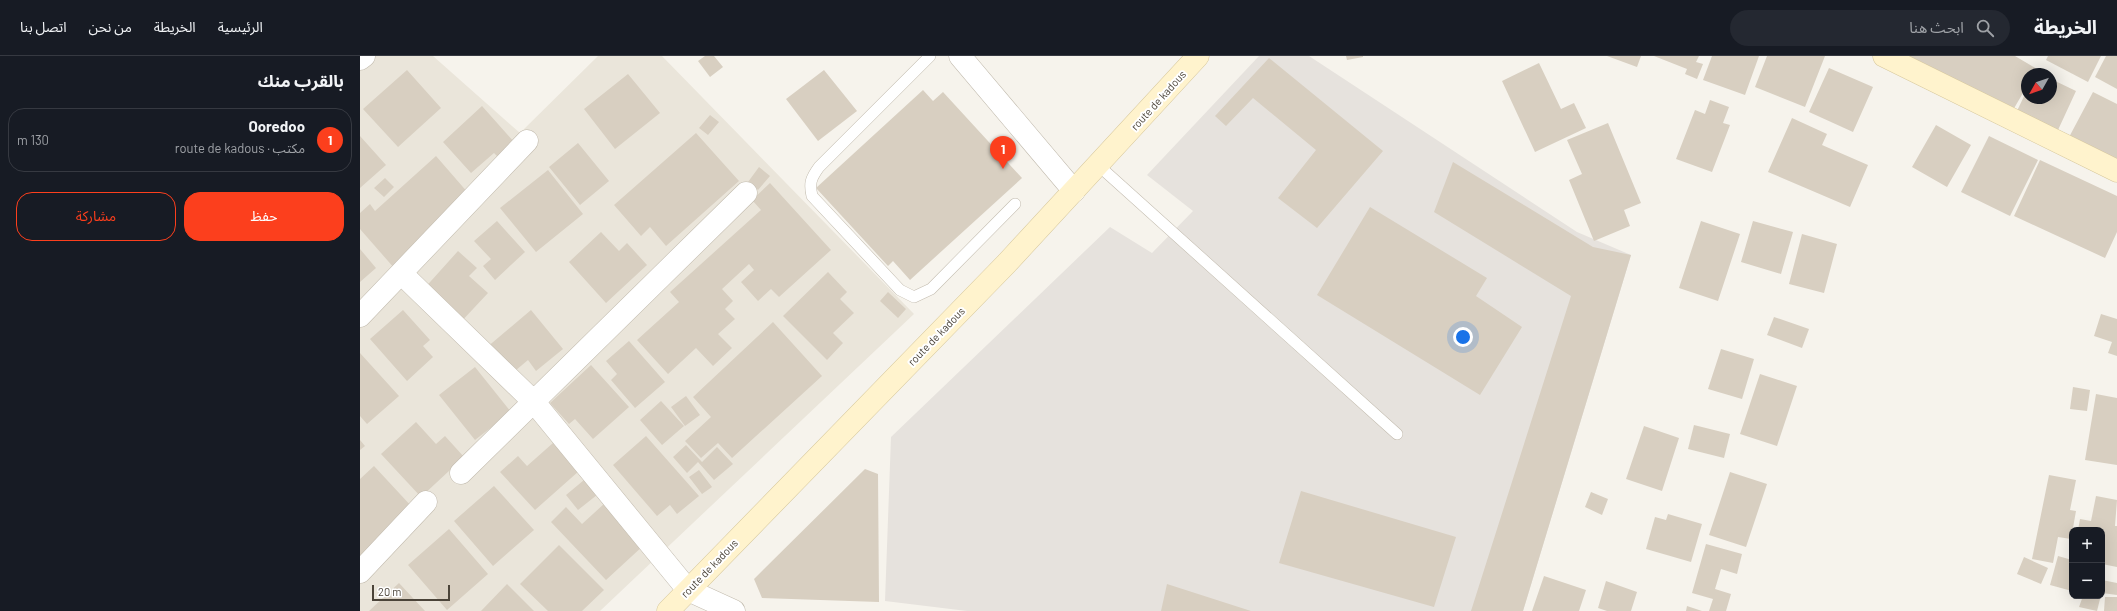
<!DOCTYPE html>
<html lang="ar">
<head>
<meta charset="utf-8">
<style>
  body { margin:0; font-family:Barlow,"Noto Sans Arabic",sans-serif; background:#242831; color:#f1f3f6; direction:rtl }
  .controls { position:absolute; right:12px; bottom:12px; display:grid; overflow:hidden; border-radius:8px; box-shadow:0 4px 16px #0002 }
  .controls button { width:36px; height:36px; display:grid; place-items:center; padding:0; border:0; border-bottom:1px solid #363941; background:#171b24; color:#f1f3f6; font:20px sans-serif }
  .compass { position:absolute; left:1661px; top:12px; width:36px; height:36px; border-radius:50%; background:#171b24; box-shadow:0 4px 16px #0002; rotate:230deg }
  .scale { position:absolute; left:12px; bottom:10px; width:78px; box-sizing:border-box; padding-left:4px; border:2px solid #4b4439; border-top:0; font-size:11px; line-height:14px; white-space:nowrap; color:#4b4439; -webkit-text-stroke:3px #fff; paint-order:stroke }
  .you { position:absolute; left:1103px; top:281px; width:14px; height:14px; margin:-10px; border:3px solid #fff; border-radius:50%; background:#1a73e8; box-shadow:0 0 0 6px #1a73e833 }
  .badge { display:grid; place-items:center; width:26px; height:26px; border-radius:50%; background:#fc3f1d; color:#fff; font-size:13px; font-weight:700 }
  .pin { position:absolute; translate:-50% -33px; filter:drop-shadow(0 1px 2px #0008) }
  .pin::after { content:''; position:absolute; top:21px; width:14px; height:12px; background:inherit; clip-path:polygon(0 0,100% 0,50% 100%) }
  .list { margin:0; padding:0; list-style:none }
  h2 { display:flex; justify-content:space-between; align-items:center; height:52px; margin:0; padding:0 16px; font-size:17px }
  h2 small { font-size:13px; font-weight:400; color:#9ea1a6 }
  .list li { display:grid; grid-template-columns:26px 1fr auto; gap:12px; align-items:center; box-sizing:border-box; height:64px; margin:0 8px 8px; padding:0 8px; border:1px solid #363941; border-radius:16px }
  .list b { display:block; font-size:15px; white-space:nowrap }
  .list p { margin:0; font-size:13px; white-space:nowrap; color:#9ea1a6 }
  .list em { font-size:13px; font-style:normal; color:#9ea1a6 }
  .actions { display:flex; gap:8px; padding:12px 16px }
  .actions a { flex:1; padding:9px 0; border:1px solid #fc3f1d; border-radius:16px; text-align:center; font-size:14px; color:#fc3f1d }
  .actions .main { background:#fc3f1d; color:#fff }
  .icon { flex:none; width:22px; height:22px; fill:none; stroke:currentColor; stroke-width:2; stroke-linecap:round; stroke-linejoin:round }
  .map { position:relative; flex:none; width:1757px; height:555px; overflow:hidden; direction:ltr }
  header { display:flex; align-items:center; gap:24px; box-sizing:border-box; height:56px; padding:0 20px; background:#171b24; border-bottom:1px solid #363941 }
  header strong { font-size:19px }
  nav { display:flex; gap:22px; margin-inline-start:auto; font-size:14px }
  .search { width:280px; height:36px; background:#242831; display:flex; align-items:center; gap:10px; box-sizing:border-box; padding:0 14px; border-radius:22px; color:#9ea1a6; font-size:15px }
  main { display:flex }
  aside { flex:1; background:#171b24 }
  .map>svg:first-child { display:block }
</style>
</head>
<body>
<header>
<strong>الخريطة</strong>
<div class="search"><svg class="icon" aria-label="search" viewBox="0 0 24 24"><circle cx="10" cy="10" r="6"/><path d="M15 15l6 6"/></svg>ابحث هنا</div>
<nav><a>الرئيسية</a><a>الخريطة</a><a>من نحن</a><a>اتصل بنا</a></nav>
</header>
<main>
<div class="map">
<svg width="1757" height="555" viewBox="0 0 1757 555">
  <rect width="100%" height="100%" fill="#f6f3ec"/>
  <path fill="#eae5da" d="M0 0H73L160 77 238 0H302L554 258 240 555H0Z"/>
  <path fill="#e6e2dd" d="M899 0H949L1217 176 1271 199 1163 555H607L525 545 531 381 750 171 792 197 833 155 787 119Z"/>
  <path fill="#d8cfc1" d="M345 0H354L363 11 350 21 338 5Z
    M986 0H1003V1L987 4Z
    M1247 0H1281L1277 11Z
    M1294 0H1339L1336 6 1343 8 1337 23 1325 18 1327 13Z
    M1352 0H1399L1385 39 1343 24Z
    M1407 0H1465L1445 51 1395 31Z
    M1546 0H1655L1677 13 1674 18H1667V30L1649 61Z
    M1688 0H1741L1728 26 1686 4Z
    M1746 0H1757V33L1735 21Z
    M909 2 1023 95 957 172 918 142 956 94 893 42 866 70 855 60Z
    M1179 7 1201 53 1214 47 1226 72 1175 96 1142 25Z
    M1469 12 1513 31 1493 76 1449 56Z
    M47 14 81 52 38 91 3 53Z
    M464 14 497 55 458 85 426 43Z
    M268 18 300 57 255 93 224 53Z
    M1691 23 1716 35 1698 74 1657 55 1667 34V42H1691Z
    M563 34 573 45 583 36 662 122 550 224 533 205 528 210 456 132Z
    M1733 36 1757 48V104L1707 85Z
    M1350 44 1369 51 1363 67 1370 69 1352 116 1316 103 1335 54 1345 58Z
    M122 50 155 87 139 102 134 97 111 117 83 86Z
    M350 59 359 66 348 79 339 72Z
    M1432 62 1467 78 1462 89 1508 109 1490 151 1408 116Z
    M1248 67 1281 147 1264 154 1270 170 1234 185 1209 124 1222 118 1207 84Z
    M1576 69 1611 89 1587 131 1552 111Z
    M336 77 379 125 306 190 290 171 281 180 254 149Z
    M0 80 26 109 0 132Z
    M1629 80 1678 104 1650 160 1601 136Z
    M218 87 249 125 220 149 189 111Z
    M76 100 109 138 35 213 0 173V157L10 148 15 155Z
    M1680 104 1757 140V176L1745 202 1654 160Z
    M1093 106 1233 191 1271 199 1163 555H1111L1211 240 1074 156Z
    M399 111 410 120 398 134 388 126Z
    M188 114 223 158 176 196 140 152Z
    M25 122 34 131 24 141 14 132Z
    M410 127 471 194 419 241 411 233 398 245 381 226 394 214 389 208 362 233 373 245 365 253 375 263 358 278 372 292 353 310 336 292 308 318 277 284 319 246 310 236 401 154 392 144Z
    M1010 151 1127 222 1116 240 1162 271 1120 339 957 239Z
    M137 165 165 196 135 224 123 210 131 203 114 185Z
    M1341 165 1380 178 1358 245 1319 232Z
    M1393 165 1433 176 1421 218 1381 206Z
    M241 176 259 195 267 187 287 209 246 247 209 206Z
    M1442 178 1477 188 1464 237 1429 228Z
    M0 193 16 212 0 226Z
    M98 195 117 212 109 220 128 237 99 268 62 235Z
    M468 216 487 236 480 243 494 257 473 277 483 287 467 304 423 260Z
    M528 236 546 253 538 262 520 245Z
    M43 254 70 284 63 290 73 301 47 325 10 283Z
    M171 254 203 293 176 315 168 304 149 320 126 292Z
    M1741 258 1757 263V300L1748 297 1752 286 1734 280Z
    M1414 261 1449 273 1442 292 1407 279Z
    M413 266 462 320 372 402 358 387 341 402 325 385 351 361 333 341Z
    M269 285 305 326 275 352 251 324 257 318 246 305Z
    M1361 293 1394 303 1382 343 1348 333Z
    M0 297 39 340 7 368 0 360Z
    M231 309 269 351 233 383 215 363 209 368 190 347Z
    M115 311 151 356 115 384 79 339Z
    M1400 318 1437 330 1417 390 1380 378Z
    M1713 331 1730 334 1727 355 1710 353Z
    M1736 338 1757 342V409L1725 404Z
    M326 340 340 359 325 370 311 351Z
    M301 345 324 370 302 389 280 364Z
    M56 366 76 388 85 380 104 401 61 441 21 398Z
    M1334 369 1370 378 1364 402 1328 393Z
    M1284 370 1319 382 1302 435 1266 423Z
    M286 380 339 440 317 458 310 449 297 460 253 409Z
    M0 384 5 390 0 394Z
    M193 387 219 415 175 454 140 416 158 400 167 410Z
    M326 389 342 406 357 391 373 408 354 424 338 406 327 417 313 401Z
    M14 410 53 452 0 501V423Z
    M505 413 518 418 519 546 402 542 394 523Z
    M339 414 352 431 342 438 329 421Z
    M1370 416 1407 428 1386 491 1349 479Z
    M230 419 242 435 218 454 206 439Z
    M1689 419 1716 424 1710 454 1716 455 1711 483 1698 481 1693 507 1672 503Z
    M134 430 174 474 133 510 94 465Z
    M941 435 1096 481 1074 551 919 507Z
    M1231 436 1248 443 1242 459 1225 451Z
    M1736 440 1757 444 1755 470H1757V511L1742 508V474H1718L1720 463 1731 465Z
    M245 447 284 489 246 524 191 466 206 451 222 468Z
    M1308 458 1342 468 1331 506 1286 493 1295 461 1306 464Z
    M89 473 128 518 87 554 48 509Z
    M1346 488 1382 498 1377 518 1361 513 1355 533 1371 538 1366 555H1349L1353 543 1332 537Z
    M199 489 244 534 222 555H188L160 528Z
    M1698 500 1712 504V535L1690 529Z
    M1664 501 1688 512 1681 528 1657 518Z
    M1184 520 1226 534 1219 555H1172Z
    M1742 524 1757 527V539L1742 537Z
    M1246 525 1277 536 1271 555H1247L1238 552Z
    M39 527 65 555H9Z
    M147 528 174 555H121Z
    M807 528 891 555H801Z
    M1723 540 1740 543 1737 555 1719 551Z
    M1745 541H1757V555H1744Z
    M1327 550 1342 555H1326Z"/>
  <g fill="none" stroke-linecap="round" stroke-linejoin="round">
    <g stroke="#c2bbae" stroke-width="12">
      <path id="lane" d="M570 0 459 111C451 122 449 127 452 140L540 234 554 241 571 233 655 148
        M738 109 1037 378"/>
    </g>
    <g stroke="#c2bbae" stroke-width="23">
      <path id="street" d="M600 0 714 135
        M0 3 4 0
        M42 218 174 346 328 534 374 555
        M0 260 167 85
        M101 417 386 137
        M0 516 66 446"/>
    </g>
    <g stroke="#d6c79b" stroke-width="23">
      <path id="secondary" d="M1524 0 1757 115
        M308 555 647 207 838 0"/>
    </g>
    <use href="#lane" stroke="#fff" stroke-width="11"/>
    <use href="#street" stroke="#fff" stroke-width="22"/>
    <use href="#secondary" stroke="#fff3cd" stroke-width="22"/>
  </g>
  <g text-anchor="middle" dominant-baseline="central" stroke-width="4" stroke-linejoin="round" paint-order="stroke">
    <g font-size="11" fill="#4b4439" stroke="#fff">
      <text transform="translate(798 44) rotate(-48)">route de kadous</text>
      <text transform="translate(576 280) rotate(-46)">route de kadous</text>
      <text transform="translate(349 512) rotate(-46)">route de kadous</text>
    </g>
  </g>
</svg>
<div class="controls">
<button>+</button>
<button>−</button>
</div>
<svg class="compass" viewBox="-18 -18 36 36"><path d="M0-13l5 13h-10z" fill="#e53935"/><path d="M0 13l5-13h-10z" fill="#9ea1a6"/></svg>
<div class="scale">20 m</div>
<div class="you"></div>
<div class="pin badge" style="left:643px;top:113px">1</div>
</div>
<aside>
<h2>بالقرب منك<small></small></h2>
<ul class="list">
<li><span class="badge">1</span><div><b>Ooredoo</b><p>مكتب · route de kadous</p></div><em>130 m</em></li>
</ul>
<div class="actions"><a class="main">حفظ</a><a>مشاركة</a></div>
</aside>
</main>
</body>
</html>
